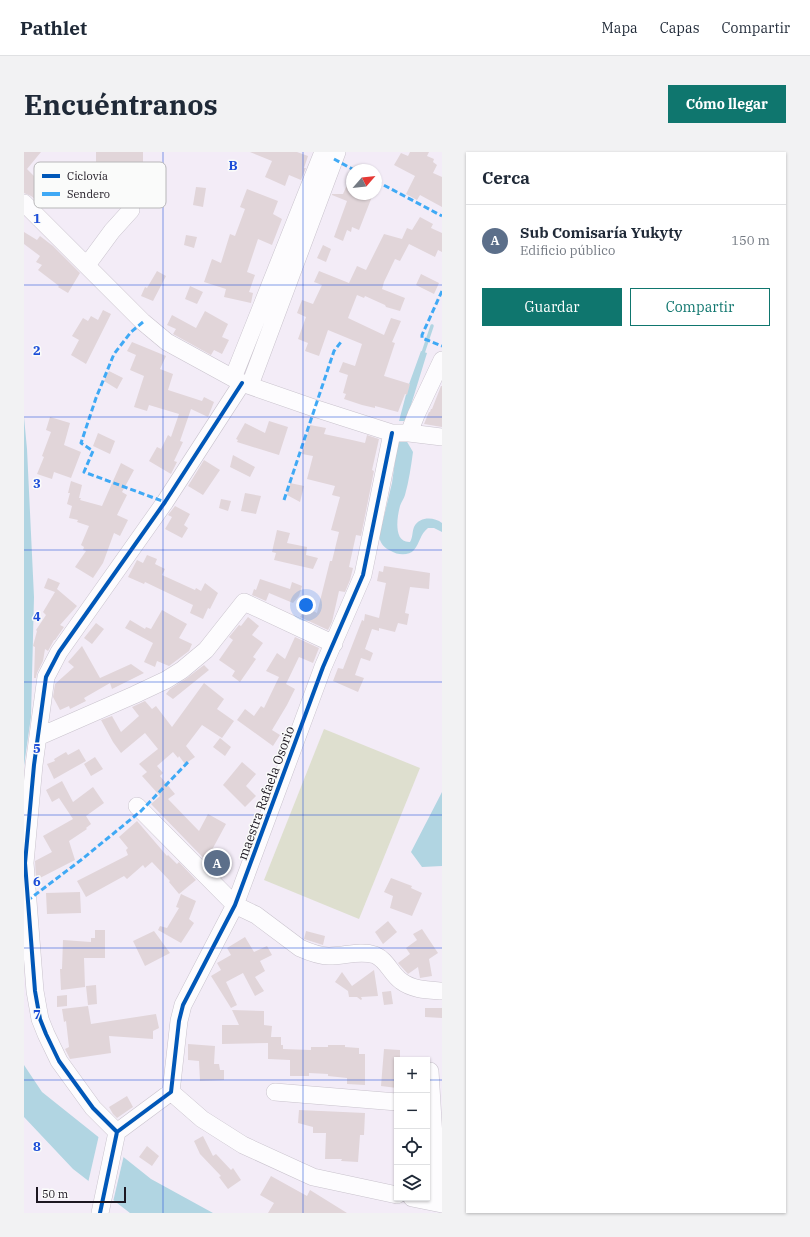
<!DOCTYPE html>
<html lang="es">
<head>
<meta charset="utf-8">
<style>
  body { margin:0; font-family:"IBM Plex Serif",serif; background:#f2f2f3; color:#1f2937 }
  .controls { position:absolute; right:12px; bottom:12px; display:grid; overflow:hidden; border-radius:0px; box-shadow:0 1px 3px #0004 }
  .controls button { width:36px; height:36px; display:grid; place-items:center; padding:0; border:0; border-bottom:1px solid #e0e1e3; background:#fff; color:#1f2937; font:20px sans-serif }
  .compass { position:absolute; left:322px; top:12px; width:36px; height:36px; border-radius:50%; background:#fff; box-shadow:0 1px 3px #0004; rotate:62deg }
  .scale { position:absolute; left:12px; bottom:10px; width:90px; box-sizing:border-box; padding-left:4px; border:2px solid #1d1721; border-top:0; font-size:11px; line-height:14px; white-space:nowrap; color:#1d1721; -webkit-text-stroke:3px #fafbfa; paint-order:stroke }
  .you { position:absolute; left:282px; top:453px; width:14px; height:14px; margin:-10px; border:3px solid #fff; border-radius:50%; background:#1a73e8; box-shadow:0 0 0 6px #1a73e833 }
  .badge { display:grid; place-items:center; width:26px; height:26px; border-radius:50%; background:#0f766e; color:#fff; font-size:13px; font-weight:700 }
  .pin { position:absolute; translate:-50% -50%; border:2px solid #fff; box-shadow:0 1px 4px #0006 }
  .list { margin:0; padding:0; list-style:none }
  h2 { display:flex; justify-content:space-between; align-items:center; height:52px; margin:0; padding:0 16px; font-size:17px }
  h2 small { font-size:13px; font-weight:400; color:#747a83 }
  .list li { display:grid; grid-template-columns:26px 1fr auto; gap:12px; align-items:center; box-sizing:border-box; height:72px; padding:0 16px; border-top:1px solid #e0e1e3 }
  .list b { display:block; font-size:15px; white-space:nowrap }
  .list p { margin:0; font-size:13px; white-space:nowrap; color:#747a83 }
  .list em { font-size:13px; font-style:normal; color:#747a83 }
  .actions { display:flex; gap:8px; padding:12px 16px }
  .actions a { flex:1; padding:9px 0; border:1px solid #0f766e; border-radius:0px; text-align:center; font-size:14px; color:#0f766e }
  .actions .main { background:#0f766e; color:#fff }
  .icon { flex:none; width:22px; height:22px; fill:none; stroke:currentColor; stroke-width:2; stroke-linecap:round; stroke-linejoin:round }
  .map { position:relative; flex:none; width:418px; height:1061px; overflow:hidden; border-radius:0px }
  header { display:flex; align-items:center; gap:24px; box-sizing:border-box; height:56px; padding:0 20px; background:#fff; border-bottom:1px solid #e0e1e3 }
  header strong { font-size:19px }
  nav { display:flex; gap:22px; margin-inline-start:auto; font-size:14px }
  .intro { display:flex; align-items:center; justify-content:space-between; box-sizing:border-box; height:96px; padding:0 24px }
  h1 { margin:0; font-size:28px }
  .button { padding:10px 18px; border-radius:0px; background:#0f766e; color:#fff; font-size:14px; font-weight:700 }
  main { display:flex; gap:24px; padding:0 24px }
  aside { flex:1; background:#fff; border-radius:0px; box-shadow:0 1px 3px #0004 }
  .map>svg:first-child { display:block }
</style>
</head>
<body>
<header>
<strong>Pathlet</strong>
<nav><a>Mapa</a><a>Capas</a><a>Compartir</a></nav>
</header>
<div class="intro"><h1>Encuéntranos</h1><a class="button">Cómo llegar</a></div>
<main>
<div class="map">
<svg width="418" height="1061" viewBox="0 0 418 1061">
  <rect width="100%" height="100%" fill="#f3ecf7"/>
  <path fill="#dedfcf" d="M300 577 396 616 335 767 240 728Z"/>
  <path fill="#b1d5e2" d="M397 199 403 201 383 266 380 269H375L384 235Z
    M0 265 3 297 10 445 7 565 0 614Z
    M374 287 382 288 389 300C387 314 385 329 381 343 380 347 377 350 376 354 373 365 369 391 386 390 389 385 388 380 390 375 396 364 410 365 418 371V380L410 376H404C396 382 396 391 390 398 385 404 373 403 367 399 360 396 357 392 355 385L368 331Z
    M418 640V714L398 715 387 700Z
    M0 913 18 940 127 1027 189 1061H106L49 1017 0 965Z"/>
  <path fill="#f3ecf7" d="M75 983 100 1003 89 1050 64 1031Z"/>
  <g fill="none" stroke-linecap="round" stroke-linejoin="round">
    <path stroke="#b1d5e2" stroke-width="3.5" d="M398 204 408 174"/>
  </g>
  <path fill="#e1d5d9" d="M0 0H17L3 17 17 31 23 22 32 30 16 51 7 44 0 41Z
    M72 0H119V24H98V26H72Z
    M226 0H273L284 4 280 16H282L277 28 265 23 261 34 241 25 248 9Z
    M386 0H405L403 4 410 7 409 10 413 13 409 21 418 25V55L396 43 393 48 382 42 391 24 370 13 377 1 384 4Z
    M328 22V42H349L335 78 328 75 327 80 323 78 319 89 310 85 323 49 308 43V42H319Z
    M172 35 182 36 179 55 169 53Z
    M223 37 254 49 249 62 258 67 248 93 234 87 223 120 231 123 225 140 229 141 227 151 200 145 202 137 180 130 188 107 197 111 206 82 211 84 221 57 216 55Z
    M396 65 409 72 407 76 418 81V100L414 98 411 105 385 92 376 109 371 107 360 130 358 137 381 146 376 159 362 155 361 153 341 144 340 146 333 143 324 166 360 183 367 166 377 169 368 190 371 191 360 224 386 232 383 243 381 242 374 260 351 254V256L338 253 320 247 322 242 319 241 324 223 315 220 319 210 331 214 338 192 304 178 295 204 281 199 284 191 274 187 282 165 273 161 278 148 289 152 298 133 290 130 295 119 325 131 333 114 342 118 360 82 378 87 383 76 388 78Z
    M0 80 13 88 16 84 29 94 56 121 44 141 34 135 35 134 14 118 18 113 12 110 16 104 0 92Z
    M162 83 173 85 170 96 160 93Z
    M299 93 307 97 302 110 293 106Z
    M133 119 142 124 129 149 117 144 121 135 123 136Z
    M397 122 415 131 410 142 392 133Z
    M166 134 179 140 173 152 161 147Z
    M79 158 87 162 62 212 47 203 55 188 48 184 59 166 64 169 67 164 74 168Z
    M181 159 204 172 198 185 205 188 198 202 190 198 187 203 149 182 152 177 143 173 148 163 172 176Z
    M108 190 142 204 136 217 149 222 144 238 178 249 180 245 190 250 184 265 167 257 156 289 159 290 150 309 153 310 147 322 125 309 133 295 137 297 144 283 147 285 155 262 125 253 123 259 110 255 120 224 106 218 112 203 103 199Z
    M85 219 99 226 93 237 80 229Z
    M417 234H418V275L400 272 405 260H406L407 257H408Z
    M26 265 46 271 40 293 57 300 47 326 30 320 28 327 13 322 20 305 18 304 27 280 22 278Z
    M245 269 264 275 255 303 213 290 214 288 212 287 221 271 241 281Z
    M286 273 302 276 300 282 328 288 341 291 343 283 355 287 348 318 350 319 337 384 332 383 325 415 329 416 326 428 321 440 315 439 308 470 304 478 276 465 282 455 293 461 306 409H308L315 380 307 378 316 345 308 343 311 334 283 327 289 304 278 302Z
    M74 281 91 289 86 302 69 294Z
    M209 303 231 315 226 325 206 315Z
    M180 308 196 318 179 343 164 334Z
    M97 311 110 318 98 340 103 343 93 363 104 368 96 384 90 381 79 411 69 426 51 415 62 399 59 398 60 395 57 393 65 374 53 370 54 368 45 366 48 354 43 352 46 341H44L47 329 58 333 55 346H57L56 348 78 354Z
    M266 331 280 334 276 350 263 343Z
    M221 341 237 344 232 362 217 359Z
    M197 347 207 349 204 359 195 356Z
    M151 354 166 362 160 373 164 376 158 386 141 377 148 365 144 363Z
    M253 378 266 381 263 391 283 395 282 403 294 406 289 417 250 408 252 401 248 400Z
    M123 403 133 407 131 412 141 417 138 423 171 438 172 436 177 439 181 431 194 441 186 457 184 456 179 467 166 461 169 453 121 430 120 432 104 425 113 408 119 411Z
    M360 414 406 421 405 437 386 435 381 461 385 462 383 473 374 471 371 480 355 476V479L348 477 341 497 349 501 346 509 337 506 331 523 340 526 334 540 309 529 314 516 319 517 338 468 340 469 341 462 355 466 362 431 353 429 355 419 359 420Z
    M24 426 36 431 33 437 53 454 36 473 40 475 31 488H30L24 499 21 497 19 509 13 521 12 526H10L11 495 9 494 13 479 12 478 22 463 19 460 31 440 20 436Z
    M236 427 266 437 268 430 278 434 275 444 269 451 245 441 242 449 228 443 230 437 232 438Z
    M138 458 163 472 155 486 168 492 165 499 145 514 133 509 131 515 120 510 129 491 101 476 106 468 121 477 122 475 127 477Z
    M224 465 235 474 228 483 239 491 229 505 232 507 216 530 208 524 211 519 195 508 209 488 205 485 215 473 217 474Z
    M72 471 80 477 68 492 60 486Z
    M271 485 295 496 289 511 275 505 262 532 271 537 263 553 248 578 256 583 249 594 213 568 221 557 230 564 237 554 240 556 255 525 242 519 253 501 261 507Z
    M58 494 76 526 107 512 120 521 88 537 86 531 60 546 62 549 46 557 45 554 36 558 29 545 31 532 50 515 44 510Z
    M180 513 185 518 149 547 142 542 146 537 163 526Z
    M180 531 200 547 193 557 210 569 198 586 178 573 162 594 171 605 161 612 155 604 154 606 149 600 133 614 139 621 136 624 151 642 144 647 175 679 184 662 202 672 189 696 205 711 195 722 127 652 136 644 118 624 123 620 115 612 134 597 121 581 97 601 89 590 77 568 88 564 97 580 115 564 108 555 121 549 128 557 132 554 148 575Z
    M196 586 207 595 201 604 189 595Z
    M55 597 62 609 30 627 23 612 31 609 30 607 42 600 44 603Z
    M71 605 79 617 67 624 60 612Z
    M218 610 232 622 222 634 232 644 221 655 199 633Z
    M38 629 49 650 69 635 80 651 62 664 67 672 62 676 63 677 45 689 51 708 12 728 11 709 28 700 19 684 49 667 35 646 28 650 22 638Z
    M113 669 143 704 144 703 153 712 155 710 172 728 155 742 145 730 146 729 128 710 121 716 119 713 103 727 100 724 62 745 53 729 104 703 102 698 104 696 95 685Z
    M367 726 388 734 387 736 398 741 388 764 366 756 369 744 360 740Z
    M56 740 57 761 23 762 22 741Z
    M157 742 172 749 165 767 170 771 157 791 134 778 136 774 143 776 155 756 152 755Z
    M364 769 373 780 359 792 351 780Z
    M398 777 414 801 405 807 408 824 396 826 394 815 384 822 374 811 386 802 382 796 393 788 389 782Z
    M71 778H81V806H60L61 835 37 838 36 817H38L39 788 67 790V786H71Z
    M130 779 146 801 121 814 109 789Z
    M282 779 301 784 299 793 280 787Z
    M221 785 230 800 243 794 248 803 236 809 241 819 231 825 240 839 231 844 219 821 202 830 213 853 207 856 187 824 197 818 193 811 207 803 203 796Z
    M350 818 354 844 337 845 338 847 337 848 333 845H325L324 839 311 830 318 820 328 834Z
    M72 833 73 852 64 853 62 834Z
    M367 839 369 852 360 853 358 840Z
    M43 843V854L33 855V844Z
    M64 854 67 872 132 862 135 876 129 879V887L85 884 87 901 46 907 41 897 45 895 42 869 40 870 38 857Z
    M401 856H418V866L401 865Z
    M208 858 240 859V873L248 874 247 885H257V893H259V897L287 898V895H304V893H321V895L335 896V902H341V933L323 932V926L304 924V922L285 921V924H266V908L244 907V891L198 892V873H215Z
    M164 892 191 894 190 912H195L196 918H200V928L176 929 175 909 164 908Z
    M360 897 376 898V908H373V936L357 934Z
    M103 944 109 955 93 966 89 962 85 955Z
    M275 958 341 961 340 983H336L334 1010 317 1009 318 1007H301L302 981H289V975L274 971Z
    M179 984 189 1004 192 1002 207 1018 209 1016 217 1028 204 1037 195 1025 197 1024 176 1002 170 989Z
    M123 994 135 1004 128 1014 115 1005Z
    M247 1024 283 1044 286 1038 323 1061H244L250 1051 236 1043Z"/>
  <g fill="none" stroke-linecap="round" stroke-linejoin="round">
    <g stroke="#c9c3cd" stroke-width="18">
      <path id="minor" d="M0 51 119 170 143 190 218 231 290 256 368 281H385L392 263 418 208
        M63 113 88 79 107 58
        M209 226 299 0
        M226 233 313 0
        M385 281 418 285
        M14 585 110 543 142 528 158 518 182 498 220 450 310 492
        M113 654 211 753 232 763 276 796C285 800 296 804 305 804 321 804 336 798 351 803 363 808 367 822 377 829 389 838 404 838 418 839
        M406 919 414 1051
        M147 940 178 967 219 993 289 1025 373 1043
        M251 940 373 950
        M93 980 147 940 155 869 159 853 211 753 299 515 339 423 368 281
        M388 1046 418 1052
        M76 1061 93 980 69 956 35 909 22 882 16 867 11 839 1 711 10 613 22 525 35 500 141 350 218 231"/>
    </g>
    <use href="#minor" stroke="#fdfcfe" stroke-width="17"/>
    <path stroke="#3fa9f5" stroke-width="3" stroke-dasharray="6 3" stroke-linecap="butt" d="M310 7 330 18
      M352 29 418 64
      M418 139 398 183V186L418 194
      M119 170 107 180 90 202 72 246 57 291 69 299 60 320 141 350
      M260 348 310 199 317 190
      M3 749 57 708 117 659 165 609"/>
    <g stroke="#fafbfa" stroke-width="6">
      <path id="cycleway" d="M93 980 147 940 155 869 159 853 211 753 299 515 339 423 368 281
        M76 1061 93 980 69 956 35 909 22 882 16 867 11 839 1 711 10 613 22 525 35 500 141 350 218 231"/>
    </g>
    <use href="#cycleway" stroke="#0057b8" stroke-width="4"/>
  </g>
  <path fill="none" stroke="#1d4ed8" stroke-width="1" stroke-opacity="0.55" d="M139 0V1061M279 0V1061M0 133H418M0 265H418M0 398H418M0 530H418M0 663H418M0 796H418M0 928H373M403 928H418"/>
  <g text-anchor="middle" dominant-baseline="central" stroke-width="3" stroke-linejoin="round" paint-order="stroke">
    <g font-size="13" fill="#1d1721" stroke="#fafbfa">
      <text transform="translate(242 641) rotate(-70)">maestra Rafaela Osorio</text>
    </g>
  </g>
  <rect x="10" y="10" width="132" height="46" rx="6" fill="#fafbfa" stroke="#b8b7b9" stroke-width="1"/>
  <rect x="18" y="22" width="18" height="4" fill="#0057b8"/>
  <rect x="18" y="40" width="18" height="4" fill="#3fa9f5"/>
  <g font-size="11" fill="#1d1721">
    <text x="43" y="28">Ciclovía</text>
    <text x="43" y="46">Sendero</text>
  </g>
  <g font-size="13" text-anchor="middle" font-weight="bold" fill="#1d4ed8" stroke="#fafbfa" stroke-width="3" stroke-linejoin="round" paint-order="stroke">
    <text x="209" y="18">B</text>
    <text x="13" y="71">1</text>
    <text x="13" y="203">2</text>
    <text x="13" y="336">3</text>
    <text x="13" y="469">4</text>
    <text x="13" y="601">5</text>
    <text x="13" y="734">6</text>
    <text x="13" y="867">7</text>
    <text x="13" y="999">8</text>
  </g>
</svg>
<div class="controls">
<button>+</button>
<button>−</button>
<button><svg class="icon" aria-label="locate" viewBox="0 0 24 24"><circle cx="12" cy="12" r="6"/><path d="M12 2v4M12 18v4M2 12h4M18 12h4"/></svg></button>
<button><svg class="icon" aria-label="layers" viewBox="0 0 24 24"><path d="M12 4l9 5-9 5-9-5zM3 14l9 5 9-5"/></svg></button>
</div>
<svg class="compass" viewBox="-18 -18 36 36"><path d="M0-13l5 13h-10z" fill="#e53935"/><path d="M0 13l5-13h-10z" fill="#747a83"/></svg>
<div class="scale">50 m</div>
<div class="you"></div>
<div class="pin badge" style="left:193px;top:711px;background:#5c6f8a">A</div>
</div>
<aside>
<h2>Cerca<small></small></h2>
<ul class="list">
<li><span class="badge" style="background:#5c6f8a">A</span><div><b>Sub Comisaría Yukyty</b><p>Edificio público</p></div><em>150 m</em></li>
</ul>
<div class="actions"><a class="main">Guardar</a><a>Compartir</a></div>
</aside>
</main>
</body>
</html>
